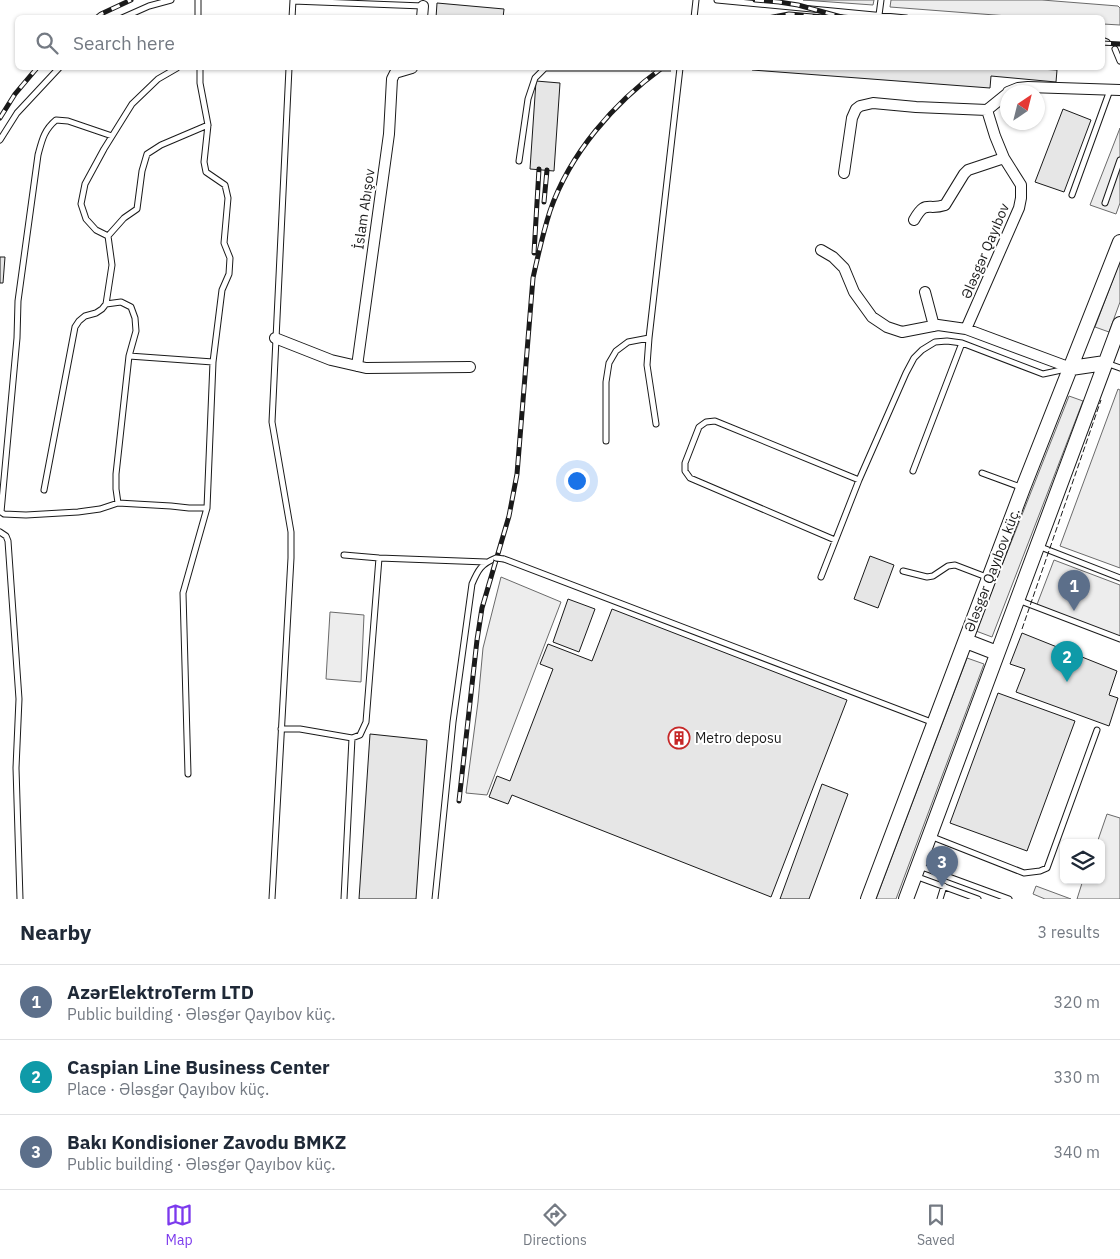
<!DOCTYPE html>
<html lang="en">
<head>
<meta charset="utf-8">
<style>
  body { margin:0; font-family:"IBM Plex Sans",sans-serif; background:#f2f2f3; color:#1f2937 }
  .controls { position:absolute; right:15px; bottom:15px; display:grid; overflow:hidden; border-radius:8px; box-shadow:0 1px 4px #0004 }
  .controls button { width:45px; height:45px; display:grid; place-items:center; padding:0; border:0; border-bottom:1px solid #e0e1e3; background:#fff; color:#1f2937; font:25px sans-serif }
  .compass { position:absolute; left:1000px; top:85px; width:45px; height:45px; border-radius:50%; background:#fff; box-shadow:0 1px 4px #0004; rotate:35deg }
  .you { position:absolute; left:576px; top:480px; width:18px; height:18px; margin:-12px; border:4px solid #fff; border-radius:50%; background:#1a73e8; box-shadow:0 0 0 8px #1a73e833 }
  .badge { display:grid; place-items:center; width:32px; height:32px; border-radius:50%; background:#7c3aed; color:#fff; font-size:16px; font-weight:700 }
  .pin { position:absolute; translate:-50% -41px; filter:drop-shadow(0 1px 2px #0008) }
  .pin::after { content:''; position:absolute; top:26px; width:18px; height:15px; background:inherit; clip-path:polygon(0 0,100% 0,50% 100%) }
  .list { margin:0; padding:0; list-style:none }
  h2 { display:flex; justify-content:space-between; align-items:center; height:65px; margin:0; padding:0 20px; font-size:21px }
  h2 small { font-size:16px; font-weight:400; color:#747a83 }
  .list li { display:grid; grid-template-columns:32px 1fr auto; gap:15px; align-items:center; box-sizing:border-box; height:75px; padding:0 20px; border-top:1px solid #e0e1e3 }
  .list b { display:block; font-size:19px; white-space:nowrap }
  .list p { margin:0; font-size:16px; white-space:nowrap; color:#747a83 }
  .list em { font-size:16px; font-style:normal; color:#747a83 }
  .icon { flex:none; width:28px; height:28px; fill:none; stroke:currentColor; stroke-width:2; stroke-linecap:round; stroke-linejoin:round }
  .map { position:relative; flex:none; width:1120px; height:899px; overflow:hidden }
  .search { position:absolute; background:#fff; box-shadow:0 1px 4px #0004; left:15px; right:15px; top:15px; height:55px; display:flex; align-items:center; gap:12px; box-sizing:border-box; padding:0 18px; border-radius:8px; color:#747a83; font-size:19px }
  .sheet { height:290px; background:#fff }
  nav { display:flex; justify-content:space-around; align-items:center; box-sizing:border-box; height:70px; border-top:1px solid #e0e1e3; background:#fff; font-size:14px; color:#747a83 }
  nav a { display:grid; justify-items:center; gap:2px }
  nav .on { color:#7c3aed }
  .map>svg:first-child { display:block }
</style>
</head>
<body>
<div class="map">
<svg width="1120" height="899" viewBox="0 0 1120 899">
  <rect width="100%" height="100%" fill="#fff"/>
  <path fill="#ededed" stroke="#6a6a6a" d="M803 0H874L873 5Z
    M891 0H1042L1118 6 1120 8V25L1103 24 1102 18 1021 17 890 7Z
    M1120 128V203L1116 214 1090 205Z
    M1120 261V302L1109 332 1095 327Z
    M1118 389 1120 390V568L1060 546Z
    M1069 396 1083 401 992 637 976 631Z
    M1054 560 1120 585V639L1036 607Z
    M501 577 561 602 487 795 466 793 478 702 483 648Z
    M330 612 364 615 361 682 326 679Z
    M967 658 984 664 896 899H876Z
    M1107 814 1120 818V899H1077L1083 880H1101V843H1097Z
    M1036 886 1071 899H1045L1033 894Z"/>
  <path fill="#e6e6e6" stroke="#1a1a1a" d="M437 3 504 9 503 18H436Z
    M752 68H1020L1057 70 1056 82 991 76 990 88 752 70Z
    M536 81 560 83 554 171 530 169Z
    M1063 109 1091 120 1064 192 1035 182Z
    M0 257H5L3 283H0Z
    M870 556 894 565 878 608 854 599Z
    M568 599 595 609 579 652 553 642Z
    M612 609 847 700 771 897 512 795 508 804 489 797 497 776 510 781 553 669 540 664 548 644 592 661Z
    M1022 633 1117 671 1109 695 1118 698 1109 726 1016 692 1025 669 1010 664Z
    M998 693 1075 721 1027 851 950 823Z
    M370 734 427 740 416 899H359Z
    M822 784 848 794 809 899H780Z"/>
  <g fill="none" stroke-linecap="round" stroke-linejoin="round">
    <g stroke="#1a1a1a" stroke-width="7">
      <path id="lane" d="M198 0V18
        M717 0 906 18
        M293 1 423 6
        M879 15 881 0
        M122 18 149 6 171 0
        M292 18 293 0
        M694 18 696 0
        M1102 40 1107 42
        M1115 49 1120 61
        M200 68V83L208 125 204 162 206 172 225 185 228 198 224 243 230 258 229 274 222 290 213 362 207 508
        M112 136 68 121 56 120C44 130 42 140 38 155L18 301 17 338 1 512 4 514 26 515 78 512 100 509 118 503
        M0 140 17 113 59 68
        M519 161 528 99 535 78 545 68H651
        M1072 195 1110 90
        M1105 203 1120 160
        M108 236 96 230 86 219 81 204 85 184 104 149 132 104 158 79 177 68
        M106 304 121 302 131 307 135 318 136 331 129 356 116 474V489L118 503 171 506 189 508H207L183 593 188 774
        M129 356 213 362
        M1106 363 1120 368
        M656 424 647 365 649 338 680 68
        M606 441V382L609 363 616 351 628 342 649 338
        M913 471 962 343
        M982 473 1023 488
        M44 490 75 327 79 321 85 316 96 313 102 309 106 304 112 265 108 236 124 218 137 209 142 171 147 154 161 145 208 125
        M0 532 6 536 8 541 19 699 16 768 20 899
        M835 540 690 478 685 471V463L699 427 706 422 715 421 859 480
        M1038 546 1120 578
        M344 555 379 558 486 562
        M504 559 934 723
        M903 571 927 577 933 576 948 566 955 565 989 578
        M821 577 859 480 906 373 914 358 922 350 935 342 947 341 962 343 1043 374 1066 369
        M1018 600 1120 639
        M281 729H300L352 738 360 735 366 722 379 558
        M930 836 1024 873 1040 871 1047 868 1097 730
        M919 866 1009 899
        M915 876 978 899
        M272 899 291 558V532L272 422 289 68
        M344 899 352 738
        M435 899 453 722 472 584C478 570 481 564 496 558
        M940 899 944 886"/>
    </g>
    <g stroke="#1a1a1a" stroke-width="12">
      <path id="street" d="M422 18 423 6
        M1008 92 1018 88 1028 87 1120 90
        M1008 93 987 110 995 136 1004 158 1021 185V198L1019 208 966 329 1071 368
        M844 173 852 118 856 109 860 106 873 103 916 107 987 110
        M914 220C926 199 927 211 945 205L964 174 968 170 1004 158
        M821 250 833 257 844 268 854 292 872 317 887 327 902 332 938 325 966 329
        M925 292 934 326
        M275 338 331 360 366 368 470 367
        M357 366 389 134 392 79 395 73 412 68"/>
    </g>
    <g stroke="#1a1a1a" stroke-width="16">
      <path id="secondary" d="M1071 368 1105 363
        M966 641 997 653
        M868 899 1023 488 1120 242
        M906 899 1120 324"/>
    </g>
    <use href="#lane" stroke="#fff" stroke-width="5"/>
    <use href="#street" stroke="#fff" stroke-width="10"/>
    <use href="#secondary" stroke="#fff" stroke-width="14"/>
    <g stroke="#1a1a1a" stroke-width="5">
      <path id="rail" d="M755 0 779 2 798 5 845 18
        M96 18 101 14 131 0
        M768 18 789 14 824 17
        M1102 43 1120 44
        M0 118 15 94 37 68
        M544 202 547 170
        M534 253 539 169
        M459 801 477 640 482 608 509 516 517 474 533 278C538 255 543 233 550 211 570 153 614 103 662 68"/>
    </g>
    <use href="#rail" stroke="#fff" stroke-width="3" stroke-dasharray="9" stroke-linecap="butt"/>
    <g stroke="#1a1a1a" stroke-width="7" stroke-linecap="butt">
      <path id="lane-bridge" d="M651 68H671
        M496 558 504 559"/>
    </g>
    <use href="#lane-bridge" stroke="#fff" stroke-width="5"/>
    <path stroke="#1a1a1a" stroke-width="1" stroke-dasharray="6 2.5" stroke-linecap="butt" d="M1022 629 1101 400"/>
  </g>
  <defs>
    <g id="building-ring" transform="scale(1.125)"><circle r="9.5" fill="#fff" stroke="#c62828" stroke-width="1.5"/><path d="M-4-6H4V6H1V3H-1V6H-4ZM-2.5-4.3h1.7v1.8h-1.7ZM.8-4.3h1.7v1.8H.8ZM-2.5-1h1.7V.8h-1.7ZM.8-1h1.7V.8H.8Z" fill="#c62828"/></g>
  </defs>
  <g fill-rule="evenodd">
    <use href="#building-ring" x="679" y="738"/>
  </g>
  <g text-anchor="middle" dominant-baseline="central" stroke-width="4" stroke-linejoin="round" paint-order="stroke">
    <g font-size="14" fill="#1a1a1a" stroke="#fff">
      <text transform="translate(364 209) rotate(-82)">İslam Abışov</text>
      <text transform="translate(985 251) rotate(-67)">Ələsgər Qayıbov</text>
      <text transform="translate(992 570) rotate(-69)">Ələsgər Qayıbov küç.</text>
    </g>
    <g font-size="14" fill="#1a1a1a" stroke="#fff" text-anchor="start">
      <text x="695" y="738">Metro deposu</text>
    </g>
  </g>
</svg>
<div class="controls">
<button><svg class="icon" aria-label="layers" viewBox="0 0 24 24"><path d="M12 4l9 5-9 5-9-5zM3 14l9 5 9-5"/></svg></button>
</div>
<svg class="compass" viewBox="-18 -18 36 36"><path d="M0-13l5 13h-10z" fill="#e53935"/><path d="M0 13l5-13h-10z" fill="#747a83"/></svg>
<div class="you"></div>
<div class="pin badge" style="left:1074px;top:611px;background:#5c6f8a">1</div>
<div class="pin badge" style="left:1067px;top:682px;background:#0f9aa8">2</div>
<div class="pin badge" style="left:942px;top:887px;background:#5c6f8a">3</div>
<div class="search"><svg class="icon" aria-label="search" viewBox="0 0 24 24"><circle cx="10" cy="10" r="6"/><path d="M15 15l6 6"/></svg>Search here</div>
</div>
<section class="sheet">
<h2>Nearby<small>3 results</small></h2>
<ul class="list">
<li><span class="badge" style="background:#5c6f8a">1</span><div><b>AzərElektroTerm LTD</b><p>Public building · Ələsgər Qayıbov küç.</p></div><em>320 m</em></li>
<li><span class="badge" style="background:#0f9aa8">2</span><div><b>Caspian Line Business Center</b><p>Place · Ələsgər Qayıbov küç.</p></div><em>330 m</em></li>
<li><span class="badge" style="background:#5c6f8a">3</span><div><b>Bakı Kondisioner Zavodu BMKZ</b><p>Public building · Ələsgər Qayıbov küç.</p></div><em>340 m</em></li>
</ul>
</section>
<nav>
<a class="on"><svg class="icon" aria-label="map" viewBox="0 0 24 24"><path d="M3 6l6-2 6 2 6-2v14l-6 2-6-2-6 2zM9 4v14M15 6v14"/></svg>Map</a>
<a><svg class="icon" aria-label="directions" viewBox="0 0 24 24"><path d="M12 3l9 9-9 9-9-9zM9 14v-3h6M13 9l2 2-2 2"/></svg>Directions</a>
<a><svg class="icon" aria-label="saved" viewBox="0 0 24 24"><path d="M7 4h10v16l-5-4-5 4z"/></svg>Saved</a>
</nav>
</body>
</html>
